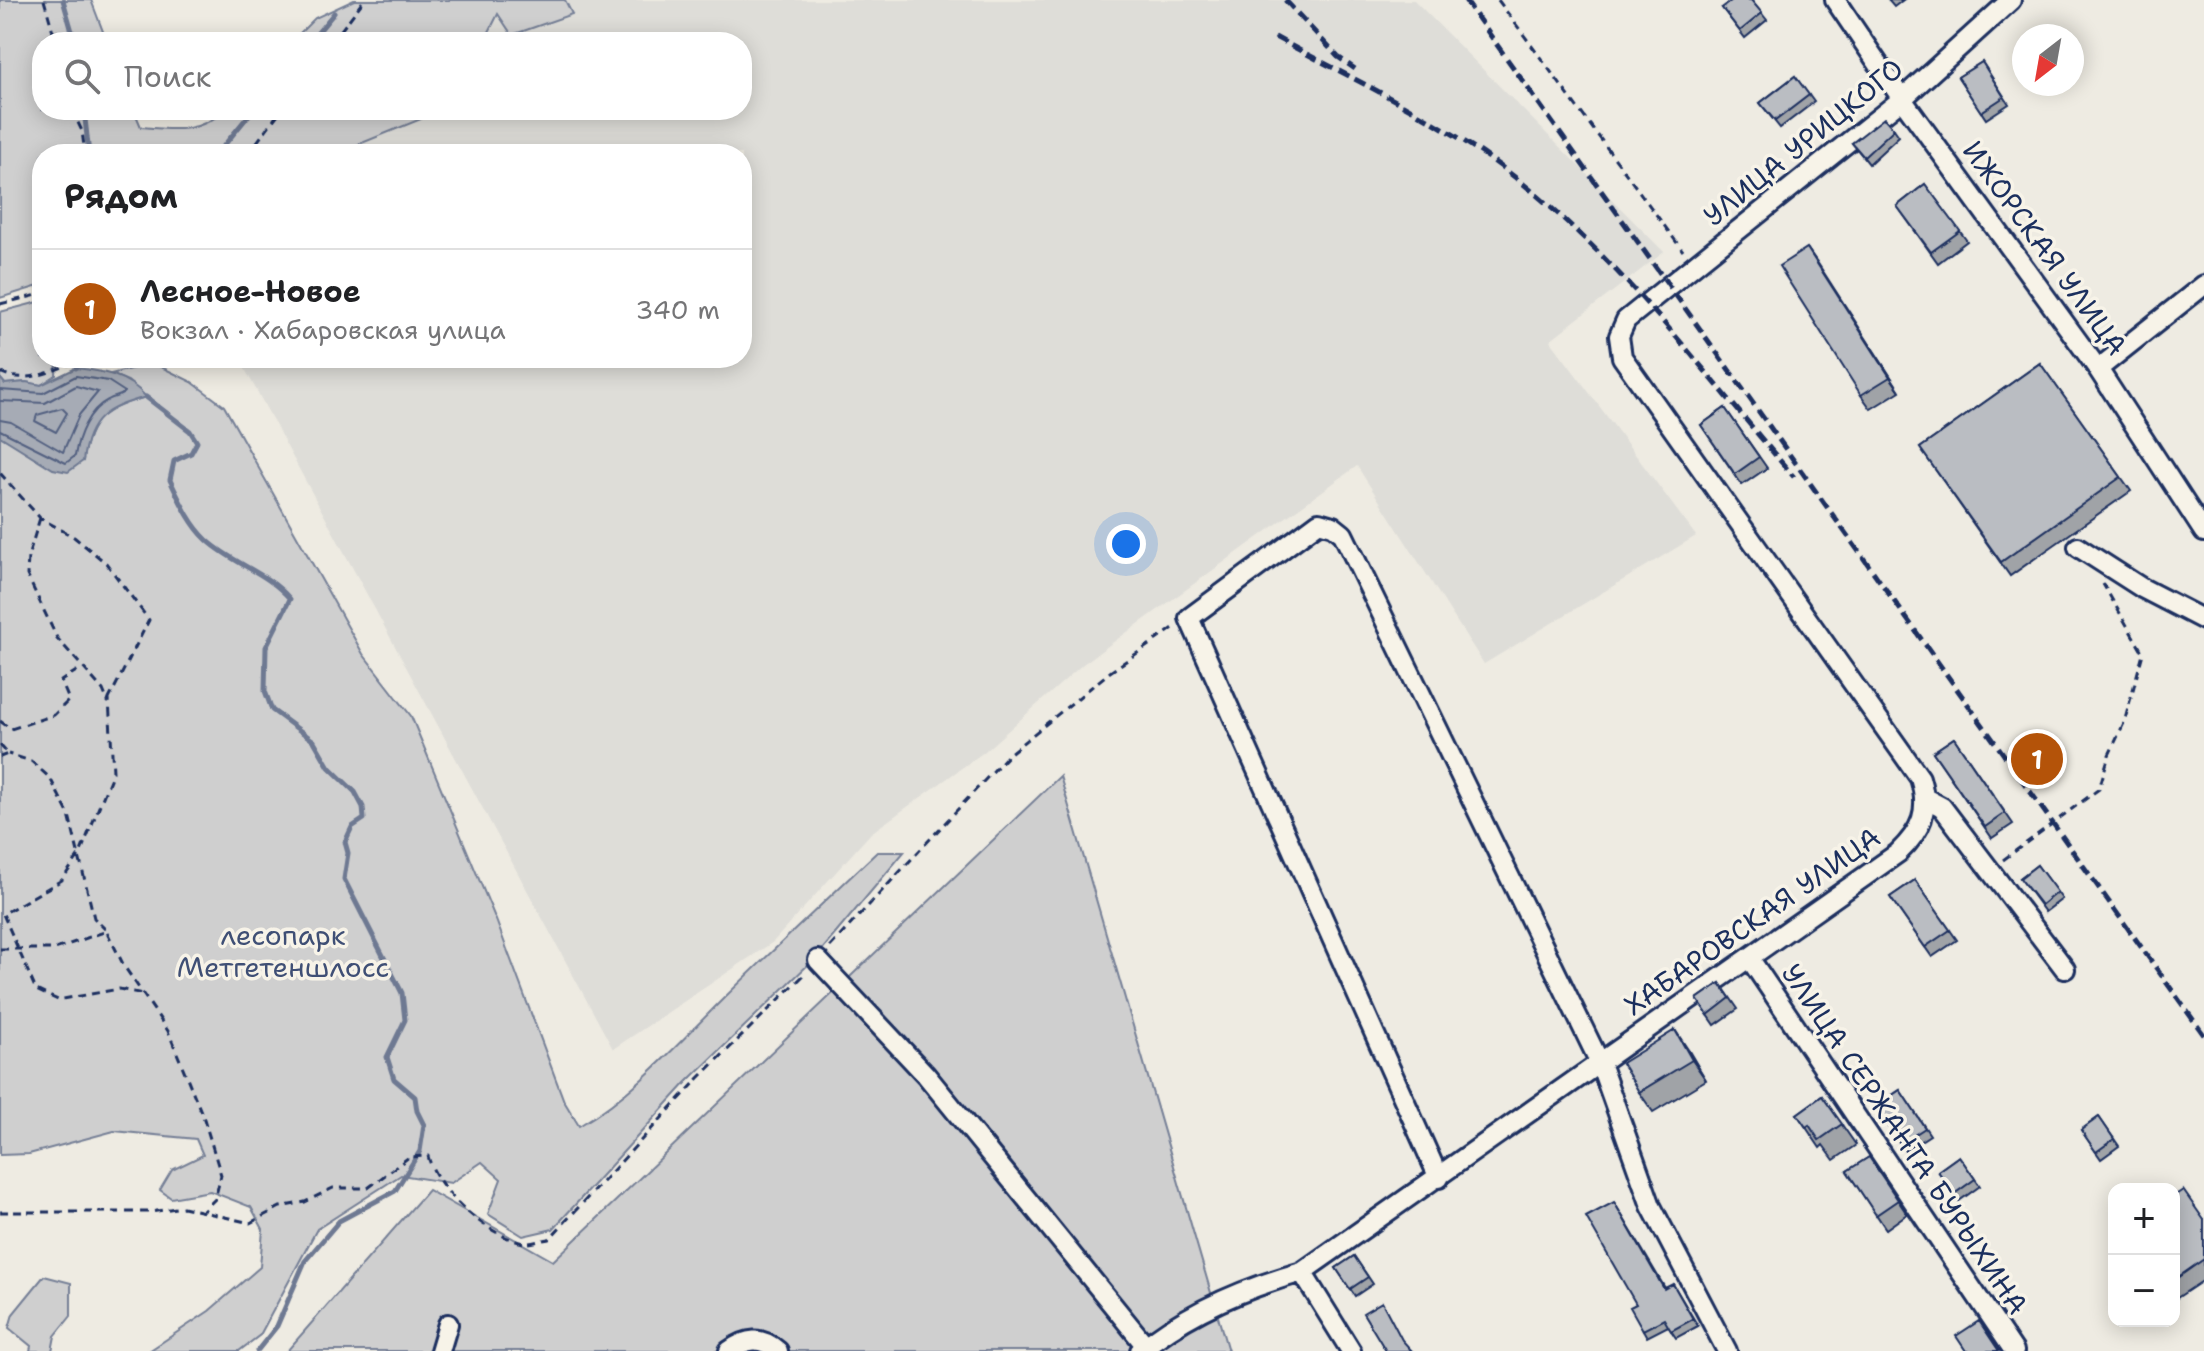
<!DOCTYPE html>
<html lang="ru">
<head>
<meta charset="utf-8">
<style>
  body { margin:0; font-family:"Shantell Sans",sans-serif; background:#f2f2f2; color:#202124 }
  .controls { position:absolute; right:24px; bottom:24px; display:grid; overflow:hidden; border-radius:16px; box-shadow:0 4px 20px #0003 }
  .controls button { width:72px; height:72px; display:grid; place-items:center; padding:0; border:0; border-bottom:2px solid #e0e0e0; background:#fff; color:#202124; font:40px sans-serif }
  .compass { position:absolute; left:2012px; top:24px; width:72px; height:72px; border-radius:50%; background:#fff; box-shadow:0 4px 20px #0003; rotate:211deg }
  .you { position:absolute; left:1126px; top:544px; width:28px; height:28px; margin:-20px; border:6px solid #fff; border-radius:50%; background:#1a73e8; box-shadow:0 0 0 12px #1a73e833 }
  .badge { display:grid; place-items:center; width:52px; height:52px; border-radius:50%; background:#b45309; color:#fff; font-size:26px; font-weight:700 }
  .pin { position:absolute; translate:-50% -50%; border:4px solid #fff; box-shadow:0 2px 8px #0006 }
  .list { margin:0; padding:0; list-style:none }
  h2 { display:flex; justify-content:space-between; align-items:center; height:104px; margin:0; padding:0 32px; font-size:34px }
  h2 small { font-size:26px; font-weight:400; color:#757577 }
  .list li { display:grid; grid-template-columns:52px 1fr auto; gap:24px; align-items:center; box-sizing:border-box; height:120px; padding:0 32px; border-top:2px solid #e0e0e0 }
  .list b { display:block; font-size:30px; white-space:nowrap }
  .list p { margin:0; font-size:26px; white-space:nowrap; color:#757577 }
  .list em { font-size:26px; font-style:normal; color:#757577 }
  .icon { flex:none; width:44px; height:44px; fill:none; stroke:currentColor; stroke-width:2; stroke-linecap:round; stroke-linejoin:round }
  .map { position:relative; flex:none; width:2204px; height:1351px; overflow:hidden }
  .search { position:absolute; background:#fff; box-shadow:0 4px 20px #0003; left:32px; top:32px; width:720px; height:88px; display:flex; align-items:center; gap:20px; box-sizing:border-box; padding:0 28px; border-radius:32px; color:#757577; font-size:30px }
  .panel { position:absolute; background:#fff; box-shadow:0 4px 20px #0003; left:32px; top:144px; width:720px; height:224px; border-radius:32px }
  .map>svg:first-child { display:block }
</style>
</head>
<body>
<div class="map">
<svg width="2204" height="1351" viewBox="0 0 2204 1351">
  <rect width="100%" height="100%" fill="#eeebe2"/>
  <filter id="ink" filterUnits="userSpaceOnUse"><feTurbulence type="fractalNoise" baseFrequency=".0125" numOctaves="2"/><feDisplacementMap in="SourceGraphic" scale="16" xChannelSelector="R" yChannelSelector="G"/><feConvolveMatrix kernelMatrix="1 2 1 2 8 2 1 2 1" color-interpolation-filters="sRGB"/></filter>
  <g filter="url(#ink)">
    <path fill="#deddd8" d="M395 0H1414L1664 252 1550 340 1696 536 1484 664 1357 466 1083 664 984 752 871 833 773 942 613 1049 239 358H742V154H290L320 110H742V42H366Z"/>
    <path fill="#cfcfcf" stroke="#757f96" stroke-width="2" d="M0 0H91L107 42H42V110H134L141 127C171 130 200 134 224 110H429L421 119 335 154H42V285L0 298Z
      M354 0H565L572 14 512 35 498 14 484 42H291L315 18Z
      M42 301V358H57L56 375 41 385 26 382 5 384 0 378V312Z
      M153 363 192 382 224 406 363 654 411 716 496 920 564 1101 579 1126C635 1093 676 1046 722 1000 773 950 825 901 877 852H904L816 957 687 1082 553 1229 523 1236 488 1214 501 1179 482 1162 451 1183 401 1175 317 1229 260 1335 239 1351H149L209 1311 260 1267 263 1229 251 1207 210 1191 171 1198 160 1190 172 1170 203 1155 196 1139 114 1131 29 1154 0 1155V436L32 454 83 461C88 417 107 408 146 397L128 381 111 374Z
      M1060 776 1228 1351H287L428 1190 553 1261Z
      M44 1276 71 1283V1316L55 1336 52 1351H30L31 1346 9 1328 13 1314Z"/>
    <path fill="#a6abb5" stroke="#6e7992" stroke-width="2" d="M76 368C102 371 128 375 146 397 107 408 88 417 83 461L68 472 53 469 0 436V378L5 384 26 382 41 385Z"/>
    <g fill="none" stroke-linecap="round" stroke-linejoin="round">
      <path stroke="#536181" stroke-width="2" d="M0 390 43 393 76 376 108 381 125 392C120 397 115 396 108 400 88 410 78 436 75 456L66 463 0 430
        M0 401 45 403 76 386 98 392 79 415 63 452 11 422 0 420
        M62 408 67 413 56 432 35 421 37 415Z"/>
      <path stroke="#6e7992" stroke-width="5" d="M63 0 75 42
        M310 42 334 13
        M84 110 89 154
        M217 154 253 110
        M76 368 81 358
        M146 397 190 431 197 442 191 453 174 461 170 480C180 501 190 524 207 540 233 564 267 572 290 599L266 647 265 691 272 710 314 741 329 767 355 792 363 807 364 819 352 827 345 842 348 853 344 879 402 993 405 1020 387 1057 394 1079 415 1097 417 1111 424 1125 420 1151 395 1191 339 1221 305 1261 277 1326 257 1351"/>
      <g stroke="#1b2f5e" stroke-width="24">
        <path id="minor" d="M1835 0 1902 99 2098 369 2204 532
          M2098 369 2204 285
          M2078 547 2142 588 2204 620
          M1927 799 1942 807 2065 969
          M1750 959 2014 1351
          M818 960 926 1075 1146 1346
          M1439 1178 1189 618 1319 522 1333 526 1343 534 1600 1063 1651 1206 1727 1351
          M1302 1272 1351 1351
          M440 1351 448 1324
          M729 1351C747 1338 761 1336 778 1351
          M1140 1351C1186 1313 1245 1288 1302 1272L1898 853C1922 830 1930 811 1920 778L1622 357 1619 336 1626 320 1902 99 2011 0"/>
      </g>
      <path stroke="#1b2f5e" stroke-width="3" stroke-dasharray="8 6" stroke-linecap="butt" d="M44 0 56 42
        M1498 0 1683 251
        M332 42 364 0
        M72 110 82 131 85 154
        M248 154 281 110
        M0 304 42 294
        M87 362 95 358
        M0 372C24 384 49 373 72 363L73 358
        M0 473 40 518 74 537 106 563 149 620 109 699
        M40 518 28 557 27 575 57 638 103 690 108 702 109 699 113 772 80 854 62 880 3 914 36 990 58 1000 119 989 143 994
        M0 721 11 729 54 715 69 700 61 681 81 668
        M0 745 8 754 0 757
        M2003 860 2099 789 2109 755 2124 723 2143 653 2103 584
        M107 932 124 966 168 1031 204 1119 221 1175 215 1199 203 1211
        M830 947 1009 754 1110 672 1175 627
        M0 949H55L107 931 94 918 69 815 50 778 31 761 8 754
        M0 1212H150L183 1207 250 1223 280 1207 305 1202 333 1188H368L409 1157 428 1156C437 1191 487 1236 524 1243 531 1244 541 1240 549 1239L699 1078 806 973"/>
      <use href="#minor" stroke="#f7f3e8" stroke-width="18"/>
      <path stroke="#1b2f5e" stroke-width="5" stroke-dasharray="12 6" stroke-linecap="butt" d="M1285 0 1338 57 1355 69
        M1465 0 2204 1035
        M1275 37C1354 80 1440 119 1512 175 1620 259 1705 373 1794 477"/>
    </g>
    <path fill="#a0a3a7" stroke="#1b2f5e" stroke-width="2" d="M1751 0 1767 20 1745 38 1722 8Z
      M1888 0H1903L1894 7Z
      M1982 62 2009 104 1986 119 1958 77Z
      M1795 76 1814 102 1780 128 1760 103Z
      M1894 129 1899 136 1869 164 1852 143Z
      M1925 184 1967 241 1938 263 1897 206Z
      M1807 248 1900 391 1871 409 1861 395Z
      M2040 363 2131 491 2010 576 1920 448Z
      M1725 408 1767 468 1742 485 1701 425Z
      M1954 738 2013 824 1992 838 1933 752Z
      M2037 865 2062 899 2045 912 2020 878Z
      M1915 880 1957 940 1932 957 1890 897Z
      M1720 983 1738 1009 1715 1025 1697 999Z
      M1675 1030 1706 1080 1653 1112 1639 1092Z
      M1900 1090 1930 1135 1905 1151 1876 1106Z
      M1822 1096 1856 1145 1834 1160 1823 1145 1820 1148 1797 1114Z
      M2099 1117 2119 1146 2101 1159 2081 1130Z
      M1959 1156 1980 1186 1959 1201 1938 1171Z
      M1869 1157 1907 1214 1886 1229 1847 1171Z
      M2174 1196 2204 1220V1280L2174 1300Z
      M1614 1202 1665 1288 1673 1284 1698 1326 1676 1338 1668 1326 1647 1337 1643 1330Z
      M1354 1256 1373 1284 1355 1296 1336 1268Z"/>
    <path fill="#828488" stroke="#1b2f5e" stroke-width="2" d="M1807 248 1817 262 1900 391 1890 377Z
      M1675 1030 1689 1051 1706 1080 1692 1060Z"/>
    <path fill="#babdc2" stroke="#1b2f5e" stroke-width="2" d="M1732 0H1751L1762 13 1740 31 1722 8Z
      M1982 62 2004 97 1981 112 1958 77Z
      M1795 76 1809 95 1775 121 1760 103Z
      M1884 118 1894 129 1864 157 1852 143Z
      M1925 184 1960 231 1931 252 1897 206Z
      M1807 248 1890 377 1861 395 1779 266Z
      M2040 363 2121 477 2001 562 1920 448Z
      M1725 408 1759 457 1735 474 1701 425Z
      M1954 738 2005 813 1985 827 1933 752Z
      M2037 865 2057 892 2041 905 2020 878Z
      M1915 880 1950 930 1925 947 1890 897Z
      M1720 983 1730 998 1708 1015 1697 999Z
      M1675 1030 1692 1060 1639 1092 1622 1063Z
      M1900 1090 1925 1128 1900 1144 1876 1106Z
      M1822 1096 1842 1124 1819 1140 1809 1125 1806 1127 1797 1114Z
      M2099 1117 2114 1139 2096 1152 2081 1130Z
      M1959 1156 1975 1179 1954 1194 1938 1171Z
      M1869 1157 1898 1200 1876 1215 1847 1171Z
      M2183 1190 2204 1220V1259L2174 1280V1196Z
      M1614 1202 1664 1289 1673 1284 1693 1319 1671 1331 1664 1319 1643 1330 1630 1307 1636 1304 1586 1217Z
      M1354 1256 1368 1277 1350 1289 1336 1268Z
      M1382 1302 1402 1340 1412 1351H1386L1363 1313Z
      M1979 1321 1999 1351H1966L1956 1336Z"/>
  </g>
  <g text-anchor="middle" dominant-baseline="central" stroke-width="7" stroke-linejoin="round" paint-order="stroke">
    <g font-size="28" fill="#1b2f5e" stroke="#f7f3e8">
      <text transform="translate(1803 142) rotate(-39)">УЛИЦА УРИЦКОГО</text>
      <text transform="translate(2045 248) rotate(54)">ИЖОРСКАЯ УЛИЦА</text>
      <text transform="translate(1752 921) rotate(-35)">ХАБАРОВСКАЯ УЛИЦА</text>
      <text transform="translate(1905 1139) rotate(56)">УЛИЦА СЕРЖАНТА БУРЫХИНА</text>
    </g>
    <g font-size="28" fill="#3f4f75" stroke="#f7f3e8">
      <text x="283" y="935">лесопарк<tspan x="283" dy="32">Метгетеншлосс</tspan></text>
    </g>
  </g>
</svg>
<div class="controls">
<button>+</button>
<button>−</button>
</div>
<svg class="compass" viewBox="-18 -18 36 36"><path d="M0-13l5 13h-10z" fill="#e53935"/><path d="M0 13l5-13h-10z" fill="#757577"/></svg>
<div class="you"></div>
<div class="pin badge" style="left:2037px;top:759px">1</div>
<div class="search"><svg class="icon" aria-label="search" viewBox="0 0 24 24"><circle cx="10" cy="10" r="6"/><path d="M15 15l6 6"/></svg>Поиск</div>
<section class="panel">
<h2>Рядом<small></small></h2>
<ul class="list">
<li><span class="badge">1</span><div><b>Лесное-Новое</b><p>Вокзал · Хабаровская улица</p></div><em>340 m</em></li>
</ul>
</section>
</div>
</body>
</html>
